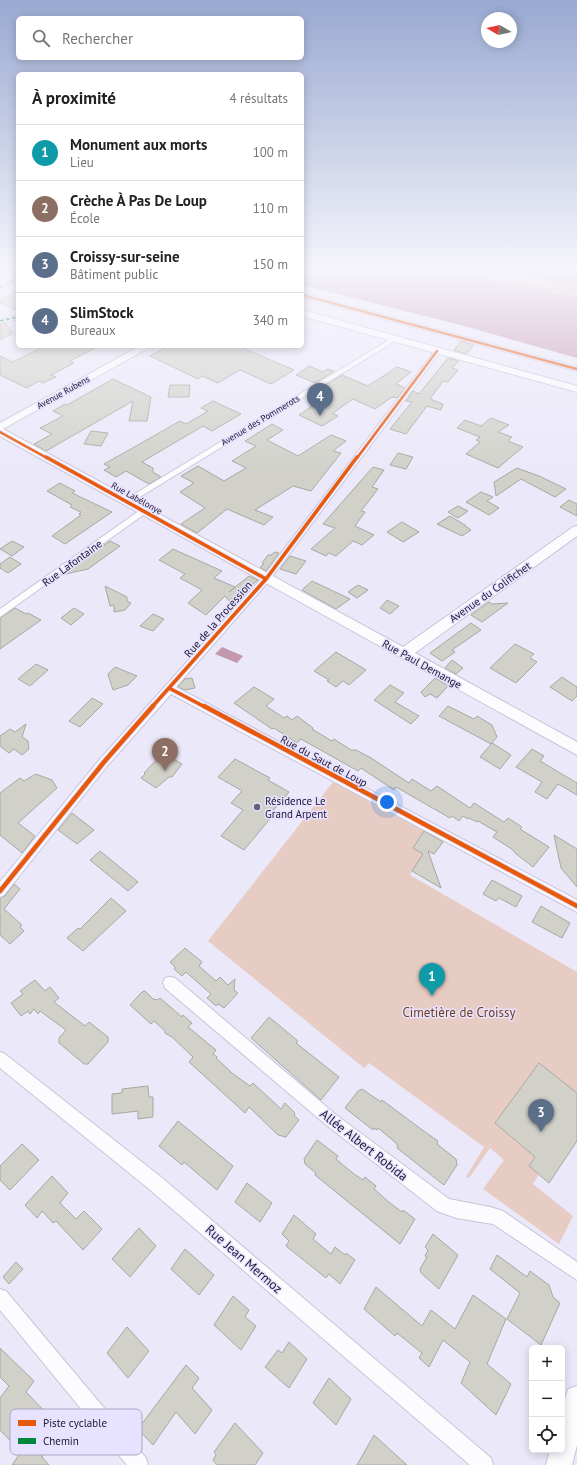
<!DOCTYPE html>
<html lang="fr">
<head>
<meta charset="utf-8">
<style>
  body { margin:0; font-family:"PT Sans",sans-serif; background:#f2f2f2; color:#222 }
  .controls { position:absolute; right:12px; bottom:12px; display:grid; overflow:hidden; border-radius:6px; box-shadow:0 2px 10px #0003 }
  .controls button { width:36px; height:36px; display:grid; place-items:center; padding:0; border:0; border-bottom:1px solid #e0e0e0; background:#fff; color:#222; font:20px sans-serif }
  .compass { position:absolute; left:481px; top:12px; width:36px; height:36px; border-radius:50%; background:#fff; box-shadow:0 2px 10px #0003; rotate:279deg }
  .you { position:absolute; left:387px; top:802px; width:14px; height:14px; margin:-10px; border:3px solid #fff; border-radius:50%; background:#1a73e8; box-shadow:0 0 0 6px #1a73e833 }
  .badge { display:grid; place-items:center; width:26px; height:26px; border-radius:50%; background:#0b8043; color:#fff; font-size:13px; font-weight:700 }
  .pin { position:absolute; translate:-50% -33px; filter:drop-shadow(0 1px 2px #0008) }
  .pin::after { content:''; position:absolute; top:21px; width:14px; height:12px; background:inherit; clip-path:polygon(0 0,100% 0,50% 100%) }
  .list { margin:0; padding:0; list-style:none }
  h2 { display:flex; justify-content:space-between; align-items:center; height:52px; margin:0; padding:0 16px; font-size:17px }
  h2 small { font-size:13px; font-weight:400; color:#767676 }
  .list li { display:grid; grid-template-columns:26px 1fr auto; gap:12px; align-items:center; box-sizing:border-box; height:56px; padding:0 16px; border-top:1px solid #e0e0e0 }
  .list b { display:block; font-size:15px; white-space:nowrap }
  .list p { margin:0; font-size:13px; white-space:nowrap; color:#767676 }
  .list em { font-size:13px; font-style:normal; color:#767676 }
  .icon { flex:none; width:22px; height:22px; fill:none; stroke:currentColor; stroke-width:2; stroke-linecap:round; stroke-linejoin:round }
  .map { position:relative; flex:none; width:577px; height:1465px; overflow:hidden }
  .search { position:absolute; background:#fff; box-shadow:0 2px 10px #0003; left:16px; top:16px; width:288px; height:44px; display:flex; align-items:center; gap:10px; box-sizing:border-box; padding:0 14px; border-radius:6px; color:#767676; font-size:15px }
  .panel { position:absolute; background:#fff; box-shadow:0 2px 10px #0003; left:16px; top:72px; width:288px; height:276px; border-radius:6px }
  .map>svg:first-child { display:block }
</style>
</head>
<body>
<div class="map">
<svg width="577" height="1465" viewBox="0 0 577 1465">
  <rect width="100%" height="100%" fill="#ebe8f9"/>
  <path fill="#e7ccc4" d="M333 782 424 831 413 848 423 854 410 875 577 972V1093L539 1063 495 1123 535 1157 529 1165 539 1174 533 1184 573 1216 559 1244 483 1189 504 1160 490 1148 469 1178 466 1177 484 1147 369 1063 364 1068 208 941Z"/>
  <path fill="#dbbbaf" d="M462 268H505L577 288V299L544 290 496 281Z"/>
  <path fill="#c498af" d="M302 268H462L496 281 544 290 577 299V358L464 326 302 285Z
    M505 268H577V288L506 268Z
    M222 647 243 656 237 663 215 654Z"/>
  <path fill="#d1d1ca" stroke="#a8a8a2" d="M18 291V310L0 303V299Z
    M5 323 13 333 0 340V324Z
    M461 341 474 345 466 354 454 350Z
    M45 346H99L70 361 74 363 51 375 56 377 43 383 39 381 27 388 0 375V356L13 362Z
    M168 346H238L294 370 271 384 240 370 218 383 202 376 198 379 150 356Z
    M448 358 459 361 452 368 458 370 448 382 443 381 430 399 443 404 441 410 427 406 406 434 390 429 412 402 406 401 413 391 419 394Z
    M309 366 323 372 328 369 334 371 315 383 296 375Z
    M397 367 411 372 396 384 405 388 397 398 392 397 375 409 353 399 333 413 338 416 322 426 299 415 324 398 312 393 342 375 368 386Z
    M113 379 151 397 147 421H129L133 401 46 451 34 444 52 434 40 428 63 416 53 411 65 404 67 405Z
    M170 385H190L189 397H168Z
    M213 401 241 414 212 431 203 426 142 462 153 468V472L161 477 149 484 126 471 116 477 104 470 110 467 104 464 129 450 180 421 186 424 208 411 201 408Z
    M491 418 509 425 498 432 512 437 508 441 523 447 498 468 466 454 480 442 476 440 480 437 457 428 465 420 481 426Z
    M272 424 283 430 267 440 298 456 331 435 346 441 333 451 341 453 311 491 293 486 255 510 273 517 264 525 227 509 197 533 181 524 205 508 180 492 194 483 181 476 198 466 224 481 246 468 232 461 256 446 245 441Z
    M91 431 108 433 101 446 84 444Z
    M398 453 413 457 406 469 390 465Z
    M373 467 384 470 372 487 378 489 361 511 365 512 355 526 374 535 362 545 353 541 336 556 329 553 326 556 311 549 335 528 323 524Z
    M517 468 539 476 566 489 555 497 521 479 496 496 494 482Z
    M60 483 75 491 72 493 112 512 65 544 52 536 81 515 79 514 81 512 70 507 72 505 47 491Z
    M481 492 493 497 487 501 499 508 489 515 466 502Z
    M569 500 577 504V516L560 507Z
    M458 506 468 511 458 518 448 512Z
    M450 516 465 525H464L471 530 462 536 437 524Z
    M402 522 419 532 403 542 387 532Z
    M12 541 24 547 12 556 0 549Z
    M110 541 120 546 88 569 61 575Z
    M173 549 222 571 214 578 235 587 229 592 249 576 258 580 230 602 225 596 206 615 188 603 202 590 180 578 185 574 159 560Z
    M275 552 279 553 266 571 260 567 264 564 262 563 268 555H271Z
    M290 556 306 561 296 574 280 569Z
    M10 557 21 564 8 573 0 568V564Z
    M312 581 350 599 336 609 302 590Z
    M358 585 368 590 357 598 348 592Z
    M105 586 127 597V601L131 603 125 610 114 612V605L110 606Z
    M387 600 399 606 390 614 380 608Z
    M489 602 492 604 508 603 482 622 471 615Z
    M15 608 26 614 28 613 41 620 0 649V618Z
    M74 608 84 614 71 625 61 618Z
    M153 614 164 619 153 631 140 626Z
    M471 623 481 630 452 650 455 652 442 661 430 653Z
    M515 644 534 654 530 658 537 662 516 683 490 668Z
    M336 652 366 670 349 685 343 681 336 687 327 681 329 680 314 671Z
    M452 660 463 668 456 674 445 668Z
    M36 664 48 670 30 686 18 679Z
    M115 667 137 676 128 685 113 690 108 674Z
    M562 677 577 687V696L572 701 550 687Z
    M192 678 195 688 185 690 178 687 185 679Z
    M435 678 448 686 437 698 430 694 425 697 421 692Z
    M390 685 404 693 395 702 419 716 411 724 374 700Z
    M254 687 274 699 266 706 284 718 287 716 292 720 297 716 313 728 312 729 332 741 334 739 351 750H356L371 758 409 783 412 779 431 791 437 786 470 808 474 803 504 822 508 818 522 827 520 829 549 847 533 867 515 853 513 850 493 837 497 832 478 821 477 822 469 818 468 819 463 816 459 821 452 816 450 818 396 787 394 790 361 768 358 771 301 739 297 743 274 728 272 729 234 703Z
    M92 698 103 704 80 727 69 721Z
    M448 706 474 719 477 716 492 725 497 737 491 744 439 716Z
    M26 724 22 737 28 741 29 749 22 755 14 749 9 753 0 746V736L10 729 15 732Z
    M492 743 511 755 500 769 480 757Z
    M532 749 544 756 540 761 577 783V795L558 784 547 799 535 792 542 782 516 767Z
    M163 753 182 764 172 777H169L156 788 141 778 145 774 144 773Z
    M235 759 270 778 268 780 289 792 271 813 274 814 244 850 221 836 243 810 231 803 242 791 218 777Z
    M36 774 52 780 57 788 18 823 35 836 22 853 0 835V793L20 778 24 781Z
    M72 813 94 830 77 844 58 830Z
    M424 831 443 842 434 854 428 851 441 888 412 871 423 854 413 848Z
    M554 835 577 849V887L561 868Z
    M100 851 116 864 138 882 128 891 90 860Z
    M492 880 522 896 516 907 499 898 496 901 483 894Z
    M14 884 20 889 4 909 22 925 20 927 24 931 10 944 0 935V898L5 896Z
    M111 898 126 911 83 951 67 938 78 928 80 929Z
    M541 906 570 923 562 938 532 922Z
    M185 948 202 962 199 966 216 981 220 977 228 985 235 979 234 990 238 993 224 1008 218 1004 216 1006 207 998 211 994 186 972 182 976 174 969 175 967 170 962Z
    M35 980 45 991 50 987 59 998 54 1002 85 1026 89 1022 108 1037V1042L88 1064H84L59 1043V1038L66 1030 40 1011 38 1014 34 1009 30 1014 28 1011 21 1016 11 1003 23 994 20 991Z
    M145 991 153 999 158 1000 160 998 182 1017 183 1015 192 1023 188 1027 216 1050 213 1054 217 1057 216 1058 232 1073 250 1086 253 1083 281 1109 285 1103 295 1113 294 1115 299 1120 286 1137 278 1135 249 1107 245 1113 189 1062 193 1057 172 1037 165 1033V1031L154 1021 151 1024 130 1005 142 992Z
    M269 1017 298 1041 296 1043 339 1077 321 1100 251 1038Z
    M539 1063 577 1093V1141L549 1183 529 1166 535 1157 495 1123Z
    M148 1086 149 1097H153V1117L138 1119V1111L112 1114V1094L122 1093V1089Z
    M362 1089 381 1102 382 1100 421 1129 438 1141 437 1144 456 1159 457 1165 444 1185 397 1148 398 1146 395 1142 378 1128 377 1130 374 1128 373 1130 345 1108 358 1091Z
    M178 1121 233 1166 217 1190 184 1162 182 1165 159 1146Z
    M317 1140 338 1156 336 1159 354 1174 363 1180 365 1177 376 1186 374 1189 390 1203 402 1212 403 1210 415 1219 400 1244 315 1175 316 1173 305 1164 304 1159Z
    M22 1144 39 1160 10 1190 0 1180V1166Z
    M52 1176 68 1193 60 1203 76 1219 84 1211 102 1229 83 1250 56 1221 53 1223 42 1211 37 1218 25 1205Z
    M247 1183 272 1203 260 1222 235 1202Z
    M294 1215 316 1234 313 1239 331 1254 335 1247 345 1255 346 1253 355 1260 340 1284 329 1274 326 1278 286 1246 289 1241 282 1234Z
    M139 1228 156 1246 130 1277 112 1259Z
    M433 1234 458 1255 439 1289 421 1273 420 1269 427 1257 425 1256 428 1250 425 1247Z
    M185 1249 214 1275 199 1295 171 1269Z
    M497 1255 527 1277 530 1271 549 1285 553 1297 560 1303 541 1345 507 1319 520 1293 490 1269Z
    M16 1262 23 1269 9 1284 3 1277Z
    M376 1287 422 1326 431 1310 455 1329 473 1295 506 1319 487 1364 511 1384 496 1415 461 1383 470 1362 443 1340 429 1367 419 1358 422 1353 397 1333 395 1336 364 1309Z
    M233 1296 249 1310 245 1317 256 1326 241 1350 214 1325Z
    M127 1327 149 1351 128 1378 107 1353Z
    M289 1342 307 1359 289 1388 265 1367 278 1350 282 1353Z
    M0 1348 34 1381 26 1392 49 1416 54 1409 66 1421 42 1457 49 1465H12L21 1452 0 1430V1398L9 1386 0 1377Z
    M186 1365 199 1378 192 1388 212 1410 195 1434 176 1412 153 1445 138 1429Z
    M329 1378 351 1399 336 1425 313 1403Z
    M235 1423 263 1453 255 1465H217L213 1460 216 1455 214 1452Z
    M374 1435 407 1465H357Z"/>
  <g fill="none" stroke-linecap="round" stroke-linejoin="round">
    <g stroke="#c9c4d9" stroke-width="2">
      <path id="street" d="M18 276V280L0 289V285Z
        M302 293 577 367V371L302 297Z
        M18 315V319L0 323V319Z
        M392 336 395 338 390 344 130 503 127 504 123 501 386 342Z
        M435 350 441 351 269 581 176 687 577 900V912L171 694 108 765 4 895 0 897V882L100 759 263 577Z
        M143 508 146 509V513L0 617V609Z
        M170 977 175 978 335 1114 449 1199 490 1207 503 1211 577 1262V1280L493 1224 456 1218 437 1211 325 1124 165 988 163 983 165 978Z
        M0 1052 5 1054 161 1177 491 1458 493 1465H470L149 1189 0 1068Z
        M0 1289 6 1291 146 1458 148 1465H127L0 1310Z"/>
    </g>
    <g stroke="#c9c4d9" stroke-width="2">
      <path id="secondary" d="M302 310 577 386V392L302 316Z
        M140 346H152L3 429 403 647 573 527 577 526V536L415 653 577 742V755L0 436V423Z
        M577 1386V1445L572 1465H546L550 1450H562V1408L568 1389Z"/>
    </g>
    <use href="#street" fill="#fcfcfe" fill-rule="evenodd"/>
    <use href="#secondary" fill="#fcfcfe" fill-rule="evenodd"/>
    <path stroke="#00873e" stroke-width="2" stroke-dasharray="4 2" stroke-linecap="butt" d="M0 287 18 278
      M0 321 18 317"/>
    <g stroke="#e7e2ff" stroke-width="4">
      <path id="cycleway-far2" d="M302 295 577 369
        M0 432 47 458
        M357 458 437 351"/>
    </g>
    <g stroke="#e7e2ff" stroke-width="5.5">
      <path id="cycleway-far1" d="M46 457 266 579
        M169 688 205 707
        M152 707 266 579 357 457"/>
    </g>
    <g stroke="#e7e2ff" stroke-width="7">
      <path id="cycleway" d="M204 706 577 906
        M0 891 104 762 153 706"/>
    </g>
    <use href="#cycleway-far2" stroke="#e8590c" stroke-width="2.5"/>
    <use href="#cycleway-far1" stroke="#e8590c" stroke-width="3.5"/>
    <use href="#cycleway" stroke="#e8590c" stroke-width="4.5"/>
  </g>
  <linearGradient id="sky" x2="0" y2="1"><stop stop-color="#99a9d1"/><stop offset="0.57" stop-color="#f6f5fc"/><stop offset="1" stop-color="#f6f5fc" stop-opacity="0"/></linearGradient>
  <rect width="577" height="473" fill="url(#sky)"/>
  <circle fill="#666077" stroke="#e7e2ff" stroke-width="1.5" cx="257" cy="807" r="4"/>
  <g text-anchor="middle" dominant-baseline="central" stroke-width="3" stroke-linejoin="round" paint-order="stroke">
    <g font-size="9" fill="#1e1731" stroke="#e7e2ff">
      <text transform="translate(63 392) rotate(-29)">Avenue Rubens</text>
      <text transform="translate(260 420) rotate(-31)">Avenue des Pommerots</text>
      <text transform="translate(137 498) rotate(29)">Rue Labélonye</text>
    </g>
    <g font-size="11" fill="#1e1731" stroke="#e7e2ff">
      <text transform="translate(72 563) rotate(-36)">Rue Lafontaine</text>
      <text transform="translate(490 592) rotate(-35)">Avenue du Colifichet</text>
      <text transform="translate(218 619) rotate(-49)">Rue de la Procession</text>
      <text transform="translate(422 664) rotate(29)">Rue Paul Demange</text>
      <text transform="translate(324 761) rotate(28)">Rue du Saut de Loup</text>
    </g>
    <g font-size="11" fill="#1e1731" stroke="#e7e2ff" text-anchor="start">
      <text x="265" y="801">Résidence Le<tspan x="265" dy="13">Grand Arpent</tspan></text>
    </g>
    <g font-size="13" fill="#743e16" stroke="#e7e2ff">
      <text x="459" y="1012">Cimetière de Croissy</text>
    </g>
    <g font-size="13" fill="#1e1731" stroke="#e7e2ff">
      <text transform="translate(364 1145) rotate(38)">Allée Albert Robida</text>
      <text transform="translate(244 1259) rotate(41)">Rue Jean Mermoz</text>
    </g>
  </g>
  <rect x="10" y="1409" width="132" height="46" rx="6" fill="#e7e2ff" stroke="#aba5c1" stroke-width="1"/>
  <rect x="18" y="1420" width="18" height="6" fill="#e8590c"/>
  <rect x="18" y="1438" width="18" height="6" fill="#00873e"/>
  <g font-size="11" fill="#1e1731">
    <text x="43" y="1427">Piste cyclable</text>
    <text x="43" y="1445">Chemin</text>
  </g>
</svg>
<div class="controls">
<button>+</button>
<button>−</button>
<button><svg class="icon" aria-label="locate" viewBox="0 0 24 24"><circle cx="12" cy="12" r="6"/><path d="M12 2v4M12 18v4M2 12h4M18 12h4"/></svg></button>
</div>
<svg class="compass" viewBox="-18 -18 36 36"><path d="M0-13l5 13h-10z" fill="#e53935"/><path d="M0 13l5-13h-10z" fill="#767676"/></svg>
<div class="you"></div>
<div class="pin badge" style="left:432px;top:996px;background:#0f9aa8">1</div>
<div class="pin badge" style="left:165px;top:771px;background:#8d6e63">2</div>
<div class="pin badge" style="left:541px;top:1132px;background:#5c6f8a">3</div>
<div class="pin badge" style="left:320px;top:416px;background:#5c6f8a">4</div>
<div class="search"><svg class="icon" aria-label="search" viewBox="0 0 24 24"><circle cx="10" cy="10" r="6"/><path d="M15 15l6 6"/></svg>Rechercher</div>
<section class="panel">
<h2>À proximité<small>4 résultats</small></h2>
<ul class="list">
<li><span class="badge" style="background:#0f9aa8">1</span><div><b>Monument aux morts</b><p>Lieu</p></div><em>100 m</em></li>
<li><span class="badge" style="background:#8d6e63">2</span><div><b>Crèche À Pas De Loup</b><p>École</p></div><em>110 m</em></li>
<li><span class="badge" style="background:#5c6f8a">3</span><div><b>Croissy-sur-seine</b><p>Bâtiment public</p></div><em>150 m</em></li>
<li><span class="badge" style="background:#5c6f8a">4</span><div><b>SlimStock</b><p>Bureaux</p></div><em>340 m</em></li>
</ul>
</section>
</div>
</body>
</html>
